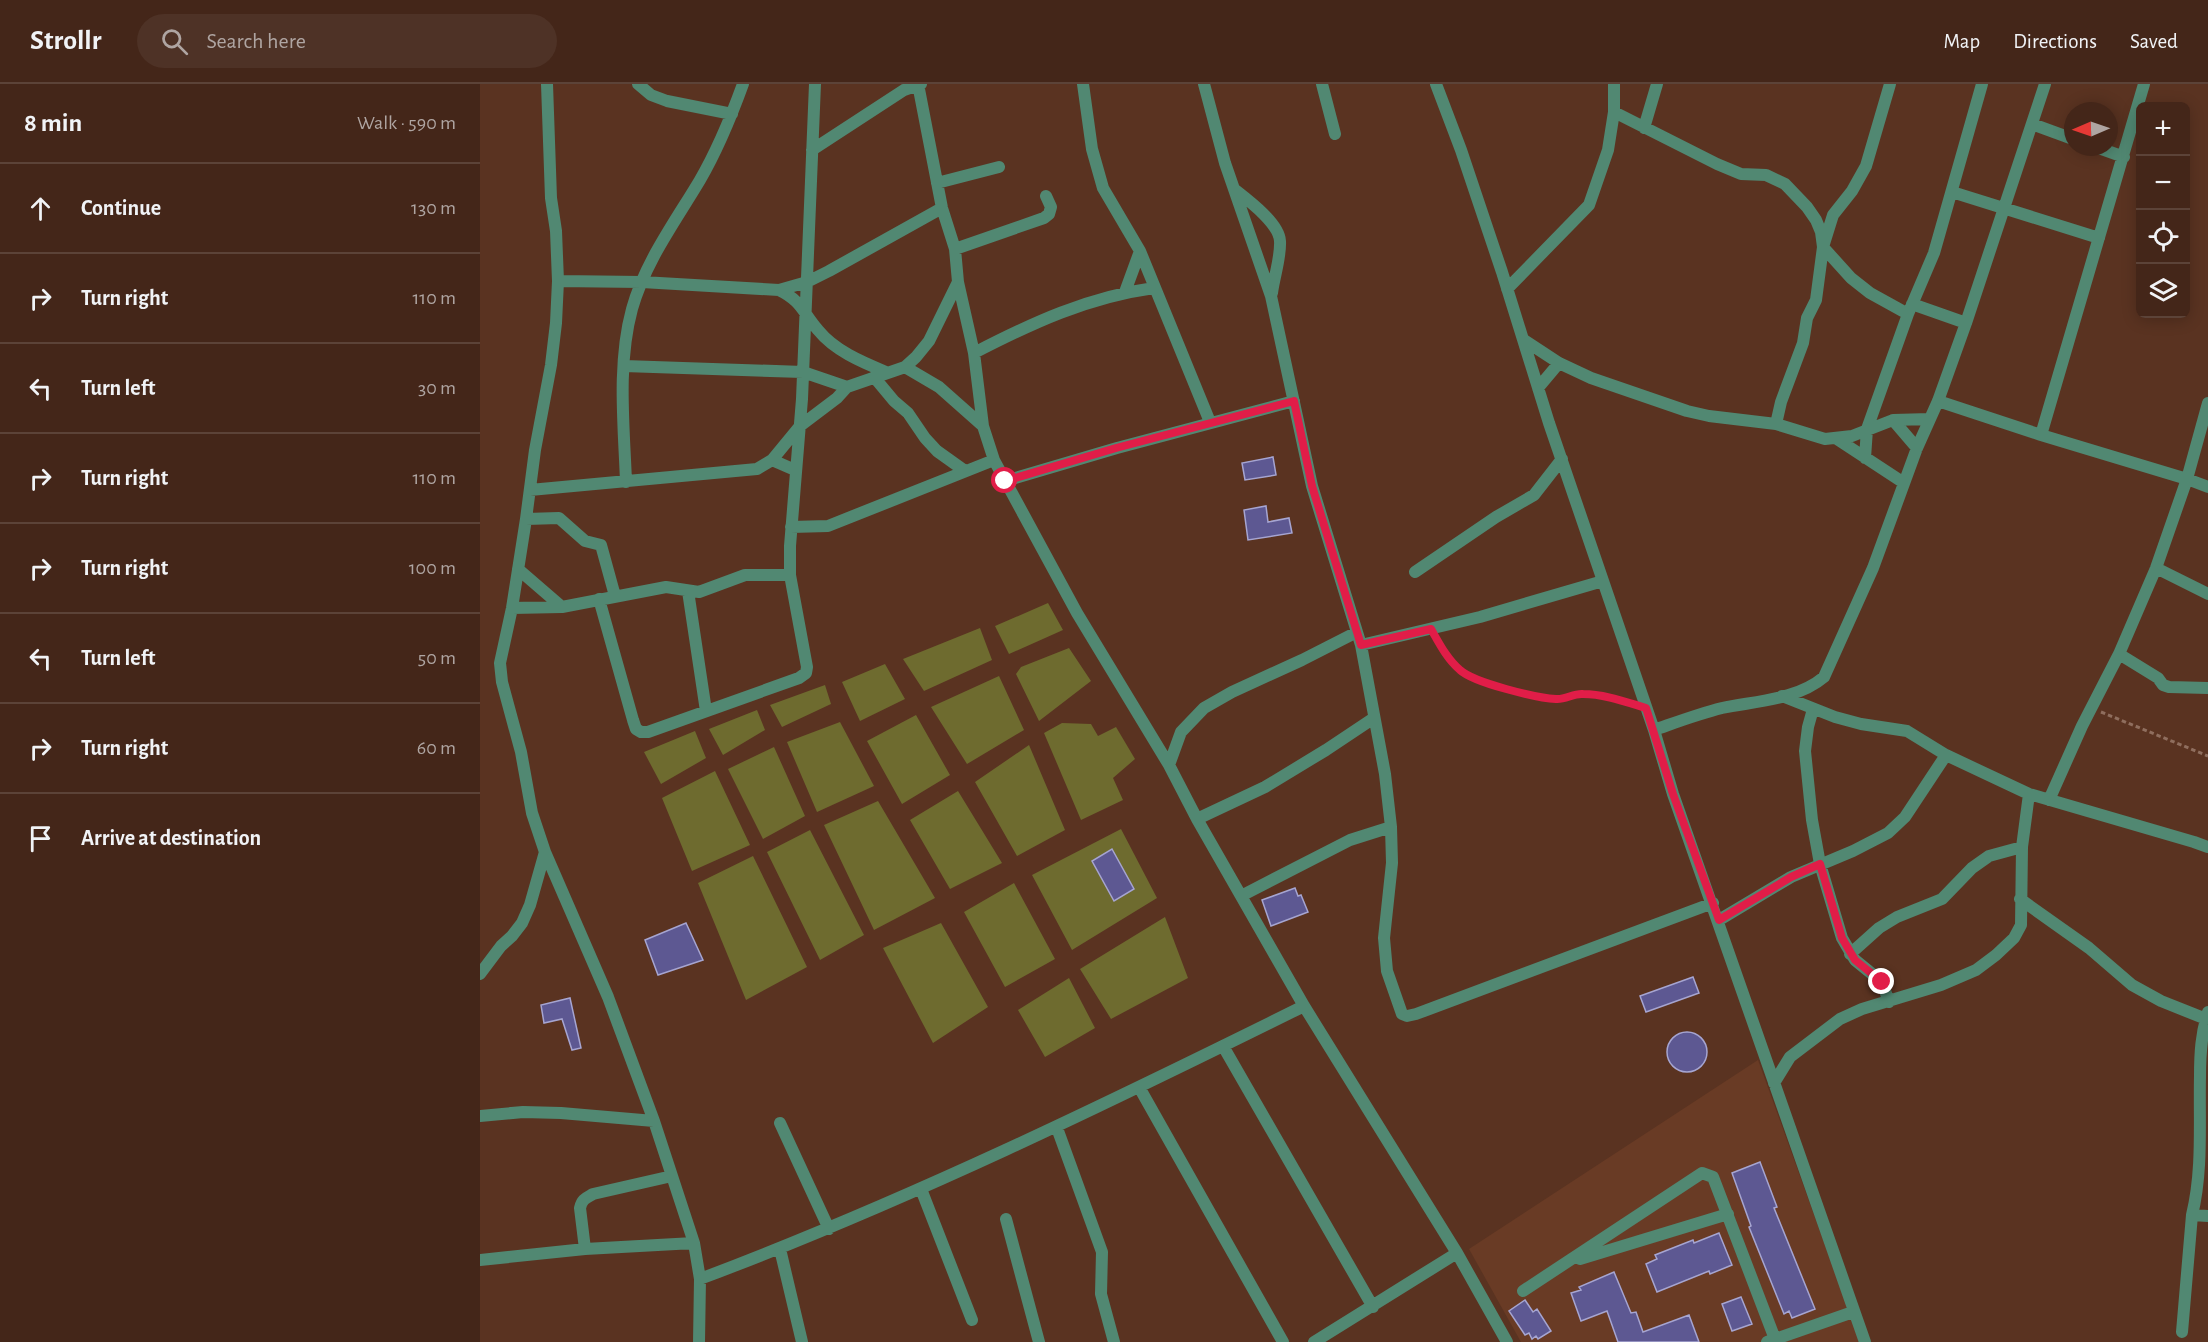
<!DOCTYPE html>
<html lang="en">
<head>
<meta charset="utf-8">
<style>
  body { margin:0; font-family:"Alegreya Sans",sans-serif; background:#4e3226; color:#f1f3f6 }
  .controls { position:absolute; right:18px; top:18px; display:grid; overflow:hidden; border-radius:9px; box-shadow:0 3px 15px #0003 }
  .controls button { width:54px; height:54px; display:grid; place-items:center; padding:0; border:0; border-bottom:2px solid #5c4338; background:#442619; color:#f1f3f6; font:30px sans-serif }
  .compass { position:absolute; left:1584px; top:18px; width:54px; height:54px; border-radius:50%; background:#442619; box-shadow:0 3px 15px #0003; rotate:268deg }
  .stop { position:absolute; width:18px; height:18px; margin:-14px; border:4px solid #e11d48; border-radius:50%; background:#fff }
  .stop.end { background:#e11d48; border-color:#fff; box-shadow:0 2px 6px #0008 }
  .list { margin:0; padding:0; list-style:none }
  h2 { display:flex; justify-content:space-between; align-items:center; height:78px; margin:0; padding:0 24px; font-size:26px }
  h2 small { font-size:20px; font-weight:400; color:#afa5a2 }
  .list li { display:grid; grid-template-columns:39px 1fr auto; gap:18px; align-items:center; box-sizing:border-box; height:90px; padding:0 24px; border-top:2px solid #5c4338 }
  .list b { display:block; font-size:22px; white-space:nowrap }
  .list em { font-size:20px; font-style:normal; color:#afa5a2 }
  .icon { flex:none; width:33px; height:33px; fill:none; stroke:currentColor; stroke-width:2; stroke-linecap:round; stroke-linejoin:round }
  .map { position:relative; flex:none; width:1728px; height:1258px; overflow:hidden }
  header { display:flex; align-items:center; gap:36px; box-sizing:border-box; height:84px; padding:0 30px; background:#442619; border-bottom:2px solid #5c4338 }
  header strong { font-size:28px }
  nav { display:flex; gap:33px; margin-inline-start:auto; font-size:21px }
  .search { width:420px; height:54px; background:#4e3226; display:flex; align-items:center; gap:15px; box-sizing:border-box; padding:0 21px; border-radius:33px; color:#afa5a2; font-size:22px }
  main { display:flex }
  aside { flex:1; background:#442619 }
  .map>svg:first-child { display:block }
</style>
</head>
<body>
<header>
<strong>Strollr</strong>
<div class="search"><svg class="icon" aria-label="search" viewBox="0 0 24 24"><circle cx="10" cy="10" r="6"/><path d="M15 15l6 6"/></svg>Search here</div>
<nav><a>Map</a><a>Directions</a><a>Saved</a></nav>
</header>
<main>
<aside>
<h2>8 min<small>Walk · 590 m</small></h2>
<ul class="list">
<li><svg class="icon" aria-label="ahead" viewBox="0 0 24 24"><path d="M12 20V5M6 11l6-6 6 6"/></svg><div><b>Continue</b></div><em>130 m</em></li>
<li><svg class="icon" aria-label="right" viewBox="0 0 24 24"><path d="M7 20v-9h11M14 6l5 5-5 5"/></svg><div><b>Turn right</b></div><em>110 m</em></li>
<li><svg class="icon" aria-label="left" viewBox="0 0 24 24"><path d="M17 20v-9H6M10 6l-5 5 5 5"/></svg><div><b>Turn left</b></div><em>30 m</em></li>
<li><svg class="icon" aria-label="right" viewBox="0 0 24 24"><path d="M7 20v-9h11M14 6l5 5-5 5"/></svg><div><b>Turn right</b></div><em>110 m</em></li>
<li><svg class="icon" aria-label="right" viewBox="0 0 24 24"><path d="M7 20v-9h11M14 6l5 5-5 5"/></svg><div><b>Turn right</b></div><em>100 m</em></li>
<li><svg class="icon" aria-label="left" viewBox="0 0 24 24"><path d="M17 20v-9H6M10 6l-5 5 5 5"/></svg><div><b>Turn left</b></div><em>50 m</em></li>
<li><svg class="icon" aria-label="right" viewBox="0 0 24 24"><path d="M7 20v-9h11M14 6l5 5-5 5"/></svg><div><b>Turn right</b></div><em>60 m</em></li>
<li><svg class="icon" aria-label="arrive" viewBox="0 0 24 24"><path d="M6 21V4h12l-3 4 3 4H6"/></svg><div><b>Arrive at destination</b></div></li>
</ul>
</aside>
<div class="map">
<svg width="1728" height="1258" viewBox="0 0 1728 1258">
  <rect width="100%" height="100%" fill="#5a3321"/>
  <path fill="#693b25" d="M1278 976 1380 1258H1041L989 1165Z"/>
  <path fill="#6e6b2f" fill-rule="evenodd" d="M568 519 583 546 529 570 515 542Z
    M500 544 512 576 444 607 423 575Z
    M589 564 611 597 559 637 536 590 541 583Z
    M405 580 425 615 380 637 362 598Z
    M519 592 544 646 487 680 451 623Z
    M345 601 351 620 302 643 290 621Z
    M277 626 285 646 243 671 229 645Z
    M436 631 470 691 422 720 387 657Z
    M360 638 394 702 337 728 307 658Z
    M582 639 611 640 618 652 636 643 655 675 633 694 643 716 601 736 564 649Z
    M215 647 226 674 181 700 164 668Z
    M549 661 585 746 537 772 495 698Z
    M294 663 325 732 283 755 248 685Z
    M235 687 270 761 212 787 182 714Z
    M478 707 522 779 470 805 430 736Z
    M398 717 455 814 394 846 344 741Z
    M641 745 677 814 592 866 552 791ZM632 766 654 805 634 816 612 777Z
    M330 746 384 851 340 876 287 768Z
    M273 772 327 883 266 916 218 799Z
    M534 799 575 875 525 903 484 828Z
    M685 833 708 894 631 935 600 885Z
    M461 839 508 923 453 959 403 864Z
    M589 894 615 944 565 973 538 926Z"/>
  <path fill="#5d5892" stroke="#a6a5d1" stroke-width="1.5" d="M793 373 796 391 765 396 762 379Z
    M786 422 788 438 809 434 812 449 768 456 764 426Z
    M632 765 654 805 634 817 612 777Z
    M815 804 818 812 821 811 828 828 791 842 782 816Z
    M206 839 223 876 178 891 165 856Z
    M1213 893 1219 909 1166 928 1160 912Z
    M90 914 101 964 92 966 82 935 64 939 61 921Z
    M1187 968a20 20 0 1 1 40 0a20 20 0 1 1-40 0Z
    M1280 1078 1297 1123 1294 1124 1335 1225 1312 1234 1309 1227 1304 1230 1269 1143 1271 1142 1252 1089Z
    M1239 1149 1252 1181 1230 1190 1229 1187 1177 1208 1166 1180 1177 1175 1175 1171 1213 1156 1214 1159Z
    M1134 1188 1151 1229 1156 1228 1163 1248 1209 1231 1219 1258H1138L1127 1227 1101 1237 1091 1209 1101 1206 1099 1203Z
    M1261 1213 1272 1240 1252 1247 1242 1220Z
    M1045 1216 1053 1228 1057 1225 1071 1247 1058 1255 1056 1252 1052 1255 1049 1249 1045 1251 1029 1227Z"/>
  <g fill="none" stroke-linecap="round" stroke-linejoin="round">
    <path stroke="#8f6e5e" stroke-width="3" stroke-dasharray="4.5 3" stroke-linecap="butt" d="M958 557 965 570 981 588 993 594 1065 614 1080 615 1101 609 1151 620
      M1621 628 1728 672"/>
    <path stroke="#518872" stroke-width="12" d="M67 0 71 114 76 147 78 197 76 239 71 281 55 366 46 435 32 524 20 579 22 598 41 668 52 729 65 768 128 913 174 1037 214 1159 220 1195 219 1258
      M158 0 171 11 187 17 252 30
      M438 0 462 124 475 165 478 198 494 269 503 342 514 376 597 529 689 681 717 735 824 922 977 1169 1027 1258
      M603 0 612 65 623 104 660 167 730 338
      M724 0 745 79 791 212 832 402 881 561 905 690 911 743 912 779 904 854 907 887 922 930 927 932 936 930 1233 819
      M842 0 855 50
      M956 0 981 66 1022 188 1069 339 1174 646 1193 710 1385 1258
      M1134 28 1237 80 1261 90 1286 91 1305 100 1327 123 1336 136 1341 148 1343 163 1371 194 1390 209 1428 230
      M1552 40 1593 55
      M1164 44 1177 0
      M1616 63 1644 73
      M332 66 424 6 441 0
      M457 99 519 83
      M754 105C768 116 799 139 800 157 801 173 794 193 792 209
      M1472 108 1619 154
      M475 165 564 134 569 130 571 123 566 112
      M78 197 162 198 299 206 327 198 349 187 462 124
      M1027 205 1109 121 1128 66 1134 28V0
      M299 206C322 217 323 229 338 246 355 267 382 278 406 288
      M645 208 660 167
      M1432 220 1486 239
      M1044 256 1079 279 1111 294 1207 327 1229 332 1296 340 1345 355 1372 352 1413 336 1450 335
      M494 269C552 239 608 213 674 204
      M144 282 323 288 367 303
      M425 283 459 303 503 342
      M394 293 414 317 428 329 445 354 457 367 485 387
      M1058 304 1079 279
      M1458 317 1561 351 1707 395 1728 403
      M1413 336 1437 364
      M1296 340 1301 318 1323 259 1327 234 1336 216 1343 163 1353 131 1372 107 1386 82 1410 0
      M1561 351 1664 0
      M1357 355 1424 399
      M1385 374 1387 345 1428 230 1454 169 1502 0
      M292 376 315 386
      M525 397 637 364 814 317
      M146 398C144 342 137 280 152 225 165 178 195 138 220 96 238 65 251 33 263 0
      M50 406 277 385 292 376 320 342 357 314 367 303 425 283 436 273 449 257 478 198
      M46 435 79 434 105 457 121 461 135 512
      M311 443 348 442 514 376
      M1676 484 1728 510
      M38 485 82 523
      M935 488 1016 433 1054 411 1082 375
      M208 507 226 627
      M119 515 153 636 156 645 161 648H168L319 594 326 589 327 583 310 491V462L322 315 335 0
      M32 524 82 523 186 503 219 508 265 491H310
      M881 561 1000 533 1123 497
      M1639 570 1678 594 1683 601 1689 603 1728 604
      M1302 612 1355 633 1381 640 1427 647 1466 671 1549 710 1714 758 1728 763
      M1333 625 1328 643 1325 667 1332 736 1340 780 1362 854 1375 876 1402 898 1409 918
      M1174 646C1197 638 1218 630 1242 624 1275 617 1317 616 1344 593L1393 484 1437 364 1458 317 1486 239 1565 0
      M689 681 701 648 724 624 752 608 822 576 875 549
      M1569 716 1602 642 1639 570 1676 484 1707 395 1728 319
      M717 735 785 703 846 666 894 634
      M761 812 870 756 911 743
      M1540 815 1609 864 1652 901 1681 917 1726 935
      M1239 836 1311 793 1373 767 1408 749 1425 733 1466 671
      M1370 870 1399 844 1417 833 1462 815 1492 784 1509 772 1542 763
      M0 890 21 862 32 852 42 839 50 821 65 768
      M1728 928C1721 950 1720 970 1720 992 1719 1039 1723 1086 1712 1131L1728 1132
      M743 962 893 1223
      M1294 999 1310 973 1360 935 1382 925 1461 901 1496 886 1516 871 1534 854 1541 841 1542 763 1549 710
      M659 1003 803 1258
      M0 1032 43 1028 81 1029 174 1037
      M300 1039 349 1145
      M577 1044 622 1168 621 1210 634 1258
      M441 1105 492 1236
      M526 1135 559 1258
      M105 1165 100 1124C102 1115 106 1114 113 1110L192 1092
      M300 1165 322 1258
      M1100 1175 1248 1130
      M0 1176 105 1165 214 1159
      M220 1195C427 1117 626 1020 824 922
      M1043 1207 1222 1089 1233 1093 1295 1255
      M1702 1248 1712 1131
      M834 1258 977 1169
      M1287 1258 1373 1228"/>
  </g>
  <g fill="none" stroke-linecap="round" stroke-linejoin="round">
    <path stroke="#e11d48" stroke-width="8" d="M525 397 636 364 814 317 832 402 881 561 951 545C959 559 967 575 980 586 994 599 1057 614 1076 615 1085 616 1094 609 1103 610 1124 610 1146 618 1166 624L1193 710 1239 836 1311 793 1340 780 1362 854 1375 876 1402 898"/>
  </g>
</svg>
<div class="controls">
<button>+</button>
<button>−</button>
<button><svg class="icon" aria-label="locate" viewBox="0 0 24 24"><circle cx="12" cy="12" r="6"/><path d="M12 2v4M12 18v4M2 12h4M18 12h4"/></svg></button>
<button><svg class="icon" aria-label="layers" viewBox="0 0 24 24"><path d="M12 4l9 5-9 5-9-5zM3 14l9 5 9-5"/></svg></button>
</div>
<svg class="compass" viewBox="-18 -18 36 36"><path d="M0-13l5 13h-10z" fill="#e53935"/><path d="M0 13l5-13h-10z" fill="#afa5a2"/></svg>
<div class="stop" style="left:525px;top:397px"></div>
<div class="stop end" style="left:1402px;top:898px"></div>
</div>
</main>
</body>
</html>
